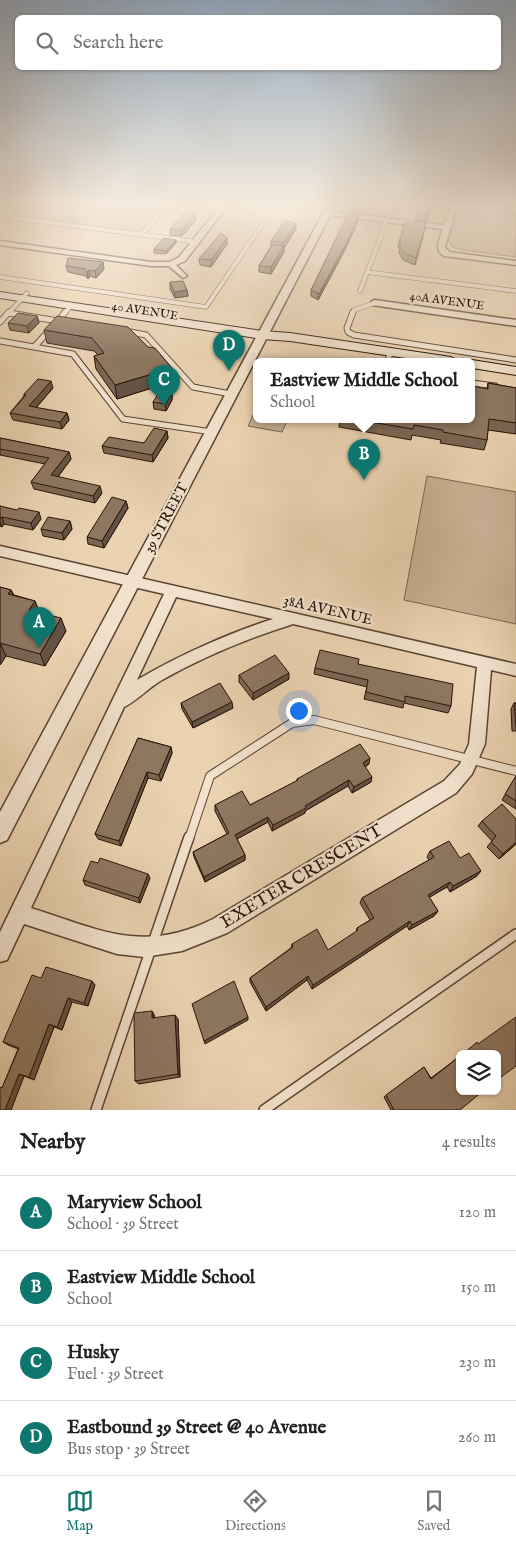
<!DOCTYPE html>
<html lang="en">
<head>
<meta charset="utf-8">
<style>
  body { margin:0; font-family:"IM FELL English",serif; background:#f2f2f2; color:#202124 }
  .controls { position:absolute; right:15px; bottom:15px; display:grid; overflow:hidden; border-radius:8px; box-shadow:0 1px 4px #0004 }
  .controls button { width:45px; height:45px; display:grid; place-items:center; padding:0; border:0; border-bottom:1px solid #e0e0e0; background:#fff; color:#202124; font:25px sans-serif }
  .you { position:absolute; left:298px; top:710px; width:18px; height:18px; margin:-12px; border:4px solid #fff; border-radius:50%; background:#1a73e8; box-shadow:0 0 0 8px #1a73e833 }
  .badge { display:grid; place-items:center; width:32px; height:32px; border-radius:50%; background:#0f766e; color:#fff; font-size:16px; font-weight:700 }
  .pin { position:absolute; translate:-50% -41px; filter:drop-shadow(0 1px 2px #0008) }
  .pin::after { content:''; position:absolute; top:26px; width:18px; height:15px; background:inherit; clip-path:polygon(0 0,100% 0,50% 100%) }
  .popup { position:absolute; left:253px; top:358px; width:222px; height:65px; box-sizing:border-box; display:grid; place-content:center; border-radius:8px; background:#fff; filter:drop-shadow(0 1px 4px #0005); font-size:16px; white-space:nowrap; color:#757577 }
  .popup b { font-size:19px; color:#202124 }
  .popup::after { content:''; position:absolute; left:50%; top:100%; margin-left:-10px; border:10px solid transparent; border-top-color:#fff }
  .list { margin:0; padding:0; list-style:none }
  h2 { display:flex; justify-content:space-between; align-items:center; height:65px; margin:0; padding:0 20px; font-size:21px }
  h2 small { font-size:16px; font-weight:400; color:#757577 }
  .list li { display:grid; grid-template-columns:32px 1fr auto; gap:15px; align-items:center; box-sizing:border-box; height:75px; padding:0 20px; border-top:1px solid #e0e0e0 }
  .list b { display:block; font-size:19px; white-space:nowrap }
  .list p { margin:0; font-size:16px; white-space:nowrap; color:#757577 }
  .list em { font-size:16px; font-style:normal; color:#757577 }
  .icon { flex:none; width:28px; height:28px; fill:none; stroke:currentColor; stroke-width:2; stroke-linecap:round; stroke-linejoin:round }
  .map { position:relative; flex:none; width:516px; height:1110px; overflow:hidden }
  .search { position:absolute; background:#fff; box-shadow:0 1px 4px #0004; left:15px; right:15px; top:15px; height:55px; display:flex; align-items:center; gap:12px; box-sizing:border-box; padding:0 18px; border-radius:8px; color:#757577; font-size:19px }
  .sheet { height:365px; background:#fff }
  nav { display:flex; justify-content:space-around; align-items:center; box-sizing:border-box; height:70px; border-top:1px solid #e0e0e0; background:#fff; font-size:14px; color:#757577 }
  nav a { display:grid; justify-items:center; gap:2px }
  nav .on { color:#0f766e }
  .map>svg:first-child { display:block }
</style>
</head>
<body>
<div class="map">
<svg width="516" height="1110" viewBox="0 0 516 1110">
  <rect width="100%" height="100%" fill="#ebd3b2"/>
  <filter id="stains"><feTurbulence type="fractalNoise" baseFrequency=".004" numOctaves="4"/><feColorMatrix values="0 0 0 0 .2 0 0 0 0 .09 0 0 0 0 .02 0 0 0 .5 -.17"/></filter>
  <radialGradient id="worn" r=".72"><stop offset=".6" stop-color="#630" stop-opacity="0"/><stop offset="1" stop-color="#630" stop-opacity=".3"/></radialGradient>
  <path fill="#cab295" stroke="#7a6250" d="M20 204H162L165 205 141 233 7 215Z
    M460 206 516 213V257L463 250 452 247 449 241Z
    M253 415 256 416V419L287 421 282 432 248 426Z
    M427 476 516 492V624L404 600Z"/>
  <g fill="none" stroke-linecap="round" stroke-linejoin="round">
    <g stroke="#5a4334" stroke-width="5">
      <path id="service-far3" d="M175 204 222 209
        M0 216 197 242
        M1 216 16 204
        M142 234 169 204
        M367 272 516 291
        M0 277 206 307 276 204
        M360 291 393 204
        M9 313 13 314
        M8 314 27 293
        M64 314 71 306
        M353 314 354 310 375 303"/>
    </g>
    <g stroke="#5a4334" stroke-width="7">
      <path id="service-far2" d="M353 312 347 328 348 332 354 335 516 360
        M9 313 58 321
        M61 321 59 320 65 312
        M0 322 9 312
        M125 331 146 335 193 387 231 394
        M0 341 34 347 50 330
        M34 347 73 354 123 419 212 432
        M388 361 390 352
        M472 383 495 386"/>
    </g>
    <g stroke="#5a4334" stroke-width="10">
      <path id="service-far1" d="M189 839 210 776 292 723 314 720 516 771"/>
    </g>
    <g stroke="#5a4334" stroke-width="12">
      <path id="service" d="M96 1110 189 837
        M264 1110 516 934"/>
    </g>
    <g stroke="#5a4334" stroke-width="3">
      <path id="minor" d="M222 204H229L185 261 176 265 187 276 183 278 169 266H151L0 245V241L151 262H170L179 257Z
        M452 204H478L516 208V212L456 208 445 247 449 252 516 261V265L444 256C433 249 440 239 443 229L328 215 325 213 328 211 444 225Z
        M375 300 516 320V326L372 305V301Z
        M0 546 516 664V676L491 670 485 744 472 774 456 793 227 933 182 951 144 957 117 954 24 924 7 960 0 962V932L164 594 0 556ZM176 597 273 619C229 633 177 656 137 680ZM293 624 477 667 469 744 460 764 444 781 213 919C143 954 100 930 31 908L124 707C138 700 148 688 162 680 201 658 249 638 293 624Z"/>
    </g>
    <g stroke="#5a4334" stroke-width="3">
      <path id="tertiary" d="M328 204H336L7 840 0 843V812Z"/>
    </g>
    <g stroke="#29130a" stroke-width="2">
      <path id="secondary" d="M0 292 262 331 290 333 451 357 458 361H426L290 341 262 339 0 298Z
        M472 360 516 367V375L472 368V361H467Z"/>
    </g>
    <use href="#service-far3" stroke="#f2e2cd" stroke-width="4"/>
    <use href="#service-far2" stroke="#f2e2cd" stroke-width="5"/>
    <use href="#service-far1" stroke="#f2e2cd" stroke-width="8"/>
    <use href="#service" stroke="#f2e2cd" stroke-width="9"/>
    <use href="#minor" fill="#f2e2cd" fill-rule="evenodd"/>
    <use href="#tertiary" fill="#f2e2cd" fill-rule="evenodd"/>
    <use href="#secondary" fill="#f2e2cd" fill-rule="evenodd"/>
  </g>
  <path fill="#7a6653" stroke="#29130a" d="M353 204H366L361 213 351 212Z
    M433 204 427 221 415 220 416 214Z
    M195 215 196 220 182 236 170 235V229Z
    M358 215V221L346 248 318 300 311 296V290Z
    M413 223H426L425 229 415 265 403 260 399 253 400 248H398L399 242Z
    M296 229 284 248V252L271 274 259 272V266L271 246V241Z
    M227 238V244L211 267 200 265 199 259Z
    M176 240V243L166 254 154 253V249Z
    M103 262 104 269 96 278 90 276 88 279 86 276 68 272 66 266Z
    M170 282 187 290 188 296 175 298 170 289Z
    M37 316 39 323 29 333 10 330 8 323Z
    M44 330 148 347 172 368 174 381 117 399 96 369 94 356 98 355 94 351 47 343Z
    M488 383 516 388V434L488 430 487 440 484 450 440 443 441 440 412 435 411 440 339 427 340 419H472L487 388Z
    M53 388 36 408 67 413 69 420 62 429 13 420 10 413 24 396V394Z
    M172 393V400L166 411 154 409 153 402Z
    M167 431 168 438 153 462 104 453 102 446 144 443Z
    M0 438 69 452 71 459 58 477 102 493 95 503 34 489 31 482 45 464 0 455Z
    M126 501 128 508 104 548 88 544 87 537Z
    M0 506 41 519 33 530 4 524 2 527 0 526Z
    M70 521 72 529 64 540 43 536 41 529Z
    M0 587 11 590 14 595 35 601 39 612 66 631 45 666 6 656 0 665Z
    M358 664 451 706 448 713 404 703 403 708 364 699 367 687 314 674 315 668Z
    M239 675 289 679 253 700 239 682Z
    M181 703 233 708 193 728 182 709Z
    M514 703H516V731H512L511 709Z
    M138 738 171 747 172 753 161 781 148 778 121 846 98 839 95 834Z
    M369 764 365 767 371 782 352 793 348 786 305 811V813L272 831 268 822 237 839 245 855V860L205 882 194 857 193 852 227 834 215 811V805H250L297 781V779Z
    M516 776V809L502 800Z
    M482 821 516 844 499 859 487 847 492 841 478 826Z
    M430 851 477 876 450 892 447 887 429 897 438 911 434 916 409 930 407 926 312 989 307 980 266 1011 250 982V978L291 948 292 944 328 950 356 932 357 928 370 920 360 903 362 898 429 860 427 857Z
    M150 878 140 903 85 885 83 880Z
    M41 978 95 985 88 1006 72 1002 62 1030 54 1027 34 1080 24 1076 11 1110H0L2 1088 18 1049 8 1045 3 1042Z
    M152 1011 154 1015 155 1018 178 1019 180 1077 139 1084 135 1081Z
    M460 1056V1110H391L384 1097 424 1067 431 1078Z"/>
  <path fill="#635344" stroke="#29130a" d="M364 204H366L361 213 362 209Z
    M195 215 196 220 182 236 181 231Z
    M358 215V221L346 248 318 300 319 294Z
    M296 223V229L284 248V252L271 274V267L283 247V243Z
    M426 223 425 229 415 265 416 258Z
    M227 238V244L211 267V260Z
    M176 240V243L166 254V251Z
    M103 262 104 269 96 278 95 271Z
    M89 270 90 276 88 279 87 273Z
    M187 290 188 296 175 298 174 292Z
    M37 316 39 323 29 333 27 326Z
    M172 368 174 381 117 399 115 385Z
    M51 381 53 388 31 413 29 406Z
    M172 393V400L166 411 165 404Z
    M67 413 69 420 62 429 60 422Z
    M167 431 168 438 153 462 152 455Z
    M69 452 71 459 53 483 51 475Z
    M100 486 102 493 95 503 93 496Z
    M126 501 128 508 104 548 102 541Z
    M39 512 41 519 33 530 31 523Z
    M2 517 4 524 2 527 0 522V518Z
    M70 521 72 529 64 540 62 533Z
    M11 590 17 603 8 594Z
    M35 601 40 614 29 610Z
    M61 618 66 631 45 666 40 654Z
    M0 643 6 656 0 665Z
    M289 673V679L253 700V693Z
    M232 702 233 708 193 728 192 722Z
    M171 747 172 753 161 781 159 775Z
    M370 758 369 764 361 769 363 763Z
    M147 772 148 778 121 846 119 841Z
    M372 777 371 782 352 793 354 787Z
    M349 780 348 786 305 811V813L272 831 273 825Z
    M268 817V822L235 840V835Z
    M516 842V844L499 859 503 854Z
    M245 855V860L205 882 204 877Z
    M481 871 477 876 450 892 453 886Z
    M148 874 150 878 140 903 139 898Z
    M450 882 447 887 425 900 428 895Z
    M438 911 434 916 409 930 412 925Z
    M410 921 407 926 312 989 313 985Z
    M308 976 307 980 266 1011V1007Z
    M92 981 95 985 88 1006 84 1003Z
    M68 998 72 1002 62 1030 57 1027Z
    M152 1011 154 1015 155 1023 152 1018Z
    M175 1015 178 1019 180 1077 178 1074Z
    M248 1017V1020L205 1044 204 1041Z
    M49 1024 54 1027 34 1080 29 1077Z
    M19 1074 24 1076 11 1110H5Z"/>
  <path fill="#8e7761" stroke="#29130a" d="M353 204H364L362 209 351 208Z
    M419 204H432L428 215 416 214Z
    M188 209 195 215 181 231 170 229Z
    M348 214 358 215 347 242 319 294 311 290Z
    M285 221 296 223 283 243 271 241Z
    M414 221 426 223 416 258 404 253 400 247 401 242H399L405 222 413 223Z
    M221 233 227 238 211 260 199 259Z
    M164 238 176 240 166 251 154 249Z
    M272 245 284 246 271 267 259 266Z
    M68 258 103 262 95 271 89 270 87 273 85 269 66 266Z
    M183 281 187 290 174 292 170 282Z
    M18 313 37 316 27 326 8 323Z
    M57 316 128 327 148 347 155 348 172 368 115 385 94 356 104 353 92 338 44 330Z
    M38 379 51 381 29 406 67 413 60 422 10 413 26 395 24 394Z
    M488 383 516 388V423L489 419 487 440 443 432V430L414 425 413 429 352 419H472V386L488 389Z
    M160 391 172 393 165 404 153 402Z
    M154 428 167 431 152 455 102 446 109 437 144 443Z
    M0 438 69 452 51 475 100 486 93 496 31 482 49 458 0 449Z
    M112 497 126 501 102 541 87 537Z
    M0 506 17 510 19 508 39 512 31 523 2 517 0 518Z
    M48 517 70 521 62 533 41 529Z
    M0 587 11 590 8 594 35 601 29 610 61 618 40 654 0 643Z
    M320 650 359 659 358 664 453 684 451 706 405 696V702L366 692 368 680 315 668Z
    M275 655 289 673 253 693 239 675Z
    M220 683 232 702 192 722 181 703Z
    M514 703H516V724Z
    M138 738 171 747 159 775 147 772 119 841 95 834Z
    M360 744 370 758 363 763 372 777 354 787 349 780 305 806 306 808 273 825 268 817 235 835 245 855 204 877 193 852 229 833 215 805 242 791 250 805 298 780 297 779Z
    M516 776V801L505 794Z
    M502 804 516 819V842L503 854 491 842 496 836 482 821Z
    M449 841 460 858 469 853 481 871 453 886 450 882 428 895 438 911 412 925 410 921 313 985 308 976 266 1007 250 978 293 947 292 944 317 929 328 950 358 930 357 928 374 918 362 898 434 857 430 851Z
    M100 858 148 874 139 898 83 880 91 861 98 863Z
    M46 967 92 981 84 1003 68 998 57 1027 49 1024 29 1077 19 1074 5 1110H0V1087L2 1088 19 1048 3 1042 32 975 41 978Z
    M234 981 248 1017 204 1041 192 1004Z
    M152 1011V1018L175 1015 178 1074 135 1081 134 1013Z
    M516 1017V1066L497 1080V1054H463L477 1042 478 1044Z
    M460 1056V1091H483L460 1110H394L386 1095 424 1067 431 1079Z"/>
  <linearGradient id="sky" x2="0" y2="1"><stop stop-color="#8fa6bc"/><stop offset="0.57" stop-color="#f6ebdc"/><stop offset="1" stop-color="#f6ebdc" stop-opacity="0"/></linearGradient>
  <rect width="516" height="360" fill="url(#sky)"/>
  <g text-anchor="middle" dominant-baseline="central" stroke-width="4.5" stroke-linejoin="round" paint-order="stroke">
    <g font-size="12" fill="#29130a" stroke="#f2e2cd">
      <text transform="translate(447 301) rotate(8)">40A AVENUE</text>
      <text transform="translate(145 311) rotate(9)">40 AVENUE</text>
    </g>
    <g font-size="15" fill="#29130a" stroke="#f2e2cd">
      <text transform="translate(166 518) rotate(-62)">39 STREET</text>
      <text transform="translate(328 610) rotate(13)">38A AVENUE</text>
    </g>
    <g font-size="18" fill="#29130a" stroke="#f2e2cd">
      <text transform="translate(302 877) rotate(-31)">EXETER CRESCENT</text>
    </g>
  </g>
  <rect width="100%" height="100%" filter="url(#stains)"/>
  <rect width="100%" height="100%" fill="url(#worn)"/>
</svg>
<div class="controls">
<button><svg class="icon" aria-label="layers" viewBox="0 0 24 24"><path d="M12 4l9 5-9 5-9-5zM3 14l9 5 9-5"/></svg></button>
</div>
<div class="you"></div>
<div class="pin badge" style="left:39px;top:648px">A</div>
<div class="pin badge" style="left:364px;top:480px">B</div>
<div class="popup"><b>Eastview Middle School</b>School</div>
<div class="pin badge" style="left:164px;top:406px">C</div>
<div class="pin badge" style="left:229px;top:371px">D</div>
<div class="search"><svg class="icon" aria-label="search" viewBox="0 0 24 24"><circle cx="10" cy="10" r="6"/><path d="M15 15l6 6"/></svg>Search here</div>
</div>
<section class="sheet">
<h2>Nearby<small>4 results</small></h2>
<ul class="list">
<li><span class="badge">A</span><div><b>Maryview School</b><p>School · 39 Street</p></div><em>120 m</em></li>
<li><span class="badge">B</span><div><b>Eastview Middle School</b><p>School</p></div><em>150 m</em></li>
<li><span class="badge">C</span><div><b>Husky</b><p>Fuel · 39 Street</p></div><em>230 m</em></li>
<li><span class="badge">D</span><div><b>Eastbound 39 Street @ 40 Avenue</b><p>Bus stop · 39 Street</p></div><em>260 m</em></li>
</ul>
</section>
<nav>
<a class="on"><svg class="icon" aria-label="map" viewBox="0 0 24 24"><path d="M3 6l6-2 6 2 6-2v14l-6 2-6-2-6 2zM9 4v14M15 6v14"/></svg>Map</a>
<a><svg class="icon" aria-label="directions" viewBox="0 0 24 24"><path d="M12 3l9 9-9 9-9-9zM9 14v-3h6M13 9l2 2-2 2"/></svg>Directions</a>
<a><svg class="icon" aria-label="saved" viewBox="0 0 24 24"><path d="M7 4h10v16l-5-4-5 4z"/></svg>Saved</a>
</nav>
</body>
</html>
